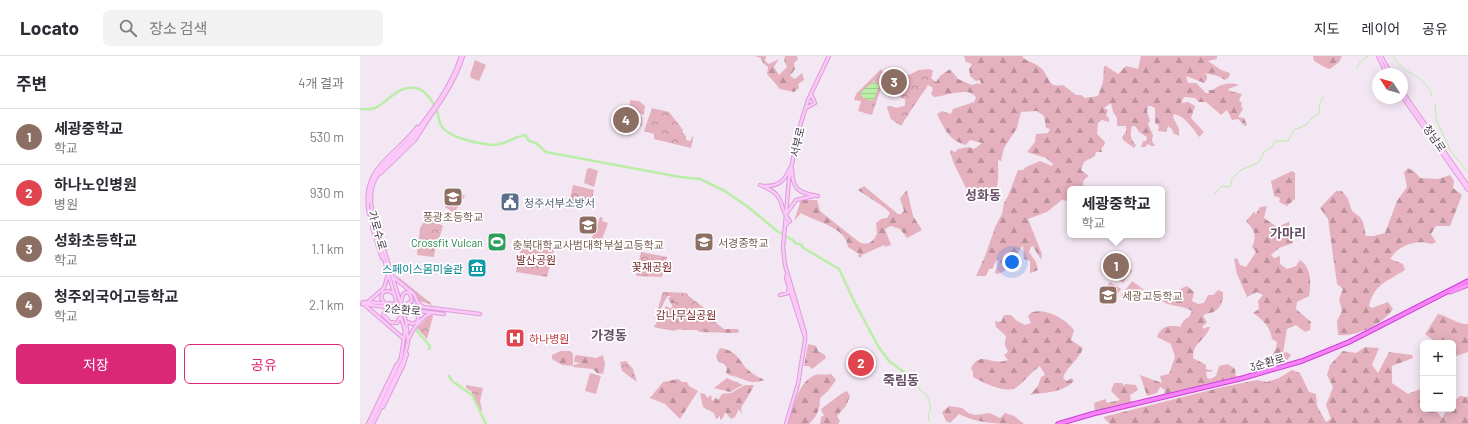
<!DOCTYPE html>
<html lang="ko">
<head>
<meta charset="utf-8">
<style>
  body { margin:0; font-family:Barlow,"Noto Sans KR",sans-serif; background:#f2f2f3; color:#2b2b33 }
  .controls { position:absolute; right:12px; bottom:12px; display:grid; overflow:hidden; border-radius:6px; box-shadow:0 2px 10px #0003 }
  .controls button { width:36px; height:36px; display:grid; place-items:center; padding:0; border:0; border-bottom:1px solid #e1e1e2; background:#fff; color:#2b2b33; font:20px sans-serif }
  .compass { position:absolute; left:1012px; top:12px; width:36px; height:36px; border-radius:50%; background:#fff; box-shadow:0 2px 10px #0003; rotate:306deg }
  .you { position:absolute; left:652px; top:206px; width:14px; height:14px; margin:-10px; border:3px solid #fff; border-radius:50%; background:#1a73e8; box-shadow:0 0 0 6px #1a73e833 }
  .badge { display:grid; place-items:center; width:26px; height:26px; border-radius:50%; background:#db2777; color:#fff; font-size:13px; font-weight:700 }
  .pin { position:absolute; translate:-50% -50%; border:2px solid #fff; box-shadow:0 1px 4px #0006 }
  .popup { position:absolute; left:707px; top:130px; width:98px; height:52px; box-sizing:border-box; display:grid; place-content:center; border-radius:6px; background:#fff; filter:drop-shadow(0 1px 3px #0005); font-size:13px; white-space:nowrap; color:#7c7c81 }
  .popup b { font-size:15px; color:#2b2b33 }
  .popup::after { content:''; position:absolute; left:50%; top:100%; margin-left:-8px; border:8px solid transparent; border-top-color:#fff }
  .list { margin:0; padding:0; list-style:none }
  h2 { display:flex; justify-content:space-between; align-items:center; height:52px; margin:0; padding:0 16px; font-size:17px }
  h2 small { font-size:13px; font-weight:400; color:#7c7c81 }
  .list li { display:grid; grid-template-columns:26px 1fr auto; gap:12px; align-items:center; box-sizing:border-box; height:56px; padding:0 16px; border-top:1px solid #e1e1e2 }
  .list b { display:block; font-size:15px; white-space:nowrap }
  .list p { margin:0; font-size:13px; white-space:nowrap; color:#7c7c81 }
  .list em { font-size:13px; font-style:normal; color:#7c7c81 }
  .actions { display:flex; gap:8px; padding:12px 16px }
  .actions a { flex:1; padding:9px 0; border:1px solid #db2777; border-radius:6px; text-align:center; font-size:14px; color:#db2777 }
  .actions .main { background:#db2777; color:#fff }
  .icon { flex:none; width:22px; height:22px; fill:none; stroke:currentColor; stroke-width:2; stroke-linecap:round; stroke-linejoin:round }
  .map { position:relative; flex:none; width:1108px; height:368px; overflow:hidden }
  header { display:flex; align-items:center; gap:24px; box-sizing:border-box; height:56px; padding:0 20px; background:#fff; border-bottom:1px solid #e1e1e2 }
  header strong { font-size:19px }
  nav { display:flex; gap:22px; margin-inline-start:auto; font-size:14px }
  .search { width:280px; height:36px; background:#f2f2f3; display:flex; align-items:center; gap:10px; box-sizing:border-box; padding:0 14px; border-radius:6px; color:#7c7c81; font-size:15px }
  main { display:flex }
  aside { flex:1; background:#fff }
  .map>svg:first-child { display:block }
</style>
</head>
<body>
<header>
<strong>Locato</strong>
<div class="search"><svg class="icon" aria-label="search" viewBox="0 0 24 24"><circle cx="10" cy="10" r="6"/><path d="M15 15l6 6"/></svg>장소 검색</div>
<nav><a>지도</a><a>레이어</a><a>공유</a></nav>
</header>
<main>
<aside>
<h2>주변<small>4개 결과</small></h2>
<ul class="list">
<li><span class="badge" style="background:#8d6e63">1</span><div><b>세광중학교</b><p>학교</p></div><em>530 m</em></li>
<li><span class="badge" style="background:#e0444e">2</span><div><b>하나노인병원</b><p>병원</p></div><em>930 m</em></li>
<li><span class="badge" style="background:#8d6e63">3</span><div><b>성화초등학교</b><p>학교</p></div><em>1.1 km</em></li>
<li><span class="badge" style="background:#8d6e63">4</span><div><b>청주외국어고등학교</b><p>학교</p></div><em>2.1 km</em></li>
</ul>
<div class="actions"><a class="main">저장</a><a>공유</a></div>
</aside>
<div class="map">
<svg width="1108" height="368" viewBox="0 0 1108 368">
  <defs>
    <pattern id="forest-firs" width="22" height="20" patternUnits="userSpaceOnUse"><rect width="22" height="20" fill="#e5b1be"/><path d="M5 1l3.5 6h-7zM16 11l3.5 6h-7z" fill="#bb919c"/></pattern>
    <pattern id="park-crowns" width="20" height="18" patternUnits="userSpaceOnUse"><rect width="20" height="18" fill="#e5b1be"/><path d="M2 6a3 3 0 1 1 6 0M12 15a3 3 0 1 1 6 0" fill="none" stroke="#bb919c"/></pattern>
    <pattern id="water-rules" width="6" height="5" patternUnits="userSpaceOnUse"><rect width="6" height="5" fill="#baeda6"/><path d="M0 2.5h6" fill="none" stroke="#a1cc90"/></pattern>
  </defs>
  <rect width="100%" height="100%" fill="#f3e7f3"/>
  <path fill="#e5b1be" d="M115 4 126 9 119 25 111 22 110 19Z
    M270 44 279 45 285 50 284 59 269 53Z
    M264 57 282 61V70L274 69 273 74 261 71Z
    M230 112 238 115 234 131 224 127 227 113Z
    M97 132 100 134 99 136 105 140 94 157 85 151Z
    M240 161 243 162 242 165 248 167 241 186 232 182Z
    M767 206 772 215 763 227 755 221Z
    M772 225 787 236 773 245 761 240Z
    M750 226 761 233 753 245 741 237Z
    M230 317 241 320 236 338 225 335Z"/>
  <path fill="url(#forest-firs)" d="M395 0H406L405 5 409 8 419 3 414 11 419 19 427 11 424 4 425 0H437L438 3 434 7 435 13 430 20 435 23 442 17 444 24 438 28 439 32 434 36 420 33 407 18 408 11 403 7 401 2Z
    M604 0H663V2C669 6 678 8 683 14 690 23 688 32 703 29L716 39H721L725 42 738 40 743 26 744 10H746L758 18 766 10 778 13 781 0H857V3L848 5 861 14 870 17 869 21 865 24 858 20 844 17 847 19V23L844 27 826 20 828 27H836L846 37H849L848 34H853C860 28 871 26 879 29L868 33 870 35 882 38 879 44 882 47 881 50 883 53 878 61 884 62 887 69 885 70 878 63 872 64 867 54 861 59 846 46H839L835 42 824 41 821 47 828 46 835 50 831 62 844 76 839 81C833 73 825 60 814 58L813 61 819 73V80L813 77 812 73 808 70 806 76 798 75 799 70 795 67V52L791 50H788L787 55 790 65 788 68 793 79 792 85 795 90H791L788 88 785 91H781L783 85H786L787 81 779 76 775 70H772C770 78 770 83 776 89L774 92 763 84 762 81 766 76V70H757V62L753 56 751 47 744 52 748 54 746 60 749 62V66L742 64 738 67 737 78 745 86 744 90 741 92 742 96H736L735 100 724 106 721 114 729 120C723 124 722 126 724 133H710V148L708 145 702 144 687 156 668 163 682 198 681 204 673 190 671 191 669 196 676 206 678 214 670 217V205L664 203 663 189C656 199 650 217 636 218L635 216 639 205 636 204 633 212 629 213 626 220H616L625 200 636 169 642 158 644 147 648 140 658 114H663L666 111 680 105 692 110 693 108 686 102 667 96 675 86 676 78 688 77 690 73 686 72 684 60 677 55 661 56 657 72 644 92 641 105 638 104C638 116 641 140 626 146L622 143 612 144 594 108 590 96 591 94 595 96 598 93 609 91 614 93 622 87 610 84 606 89C589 85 584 72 577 58L582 55 591 58 593 53 614 46 616 42C611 29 583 41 574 41L571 38 573 32 568 29 543 66 531 63 527 51 530 50 536 52 545 50V43L540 41 547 20 559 14H572L571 22 576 26 580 20 590 13 598 23 612 29 618 27 621 29 620 24 616 25 610 20 609 13 612 8 606 6Z
    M953 0H982L979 6 970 13 966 12 954 5Z
    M1048 112 1055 116 1060 122 1078 123 1090 119 1094 125 1093 132 1102 139 1090 170H1076L1071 178 1076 186 1072 188C1056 183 1039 189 1030 203L1043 208 1045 214C1028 225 1014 228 1009 250L1012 252 1028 246 1033 253C1022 269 996 281 978 279L977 265 982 255 979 243 983 233 977 228 968 163 960 152 976 135H982L988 143 992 155 1000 161 1003 166 1006 180H1014L1025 177 1037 145 1047 131 1044 116Z
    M932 115 935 117V143L927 150 919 146 920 142 914 140 911 125Z
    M504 130 538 158H541L544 155 540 142 547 134 553 160 562 174 547 182 540 173 531 170 525 173 531 189 525 191 524 189 502 199 501 202 498 200 499 198 488 191C486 171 456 166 441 157L434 165 441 144H457L460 155 499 186C508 190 513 186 517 178L516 167 521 163 527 162 530 157 525 152 498 134Z
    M907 150 904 162 917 171 929 166 933 187 919 192 911 199 914 202 920 200V208L927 213 936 210 940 204C952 212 951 228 949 240L937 246 936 253 951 266 950 274 945 276 936 269 927 273 923 297 927 296 931 299 927 304 910 310 909 305 916 292 917 286 912 283C910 270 903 264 893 257L899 253 898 245 903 239 897 236 887 241 877 218 874 203 877 202 880 209 886 211 896 196 892 191C897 179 895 175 886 165L894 156 896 158 900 151Z
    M33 208 36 219 73 249 59 245C55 230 37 228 31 209Z
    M827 230 834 236 832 245 838 248 844 247 848 239H853L858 234 863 236C863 243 862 251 855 255 851 258 847 256 843 260L847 266 842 271 844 273 847 271H850C845 285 833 286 833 302L846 309V313L853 315 846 316 847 322 850 323 856 320 859 310 868 308 875 313 876 321 804 338 805 334 800 331 797 337 787 340 780 319 802 327 800 320 809 318 815 301 811 288 797 281C801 270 810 268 820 271L824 264 829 261 832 255C822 249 811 251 802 245L805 240H815L822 232Z
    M303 236 327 237 330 245 353 261 356 267 364 273H378L379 276 377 277 339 276 337 272 323 270 314 275 294 271 306 250 311 253 313 251 308 242 312 240 308 239 295 263Z
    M680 255C694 257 705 263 714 274L711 284 723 292C719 304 707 310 703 322L707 325 712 322 714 325C702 337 686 336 670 339L678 330 681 321 685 319 680 310C671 316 665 325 657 331 645 339 623 326 613 321V316L611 312C621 293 632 311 648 304L644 299 648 296 645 289 646 280 636 271 635 265 641 266 644 259H651L657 265 665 269 671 267 668 260 672 256Z
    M1078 258C1088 260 1098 269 1108 268V296L1093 301V287H1077L1065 278Z
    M448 288 456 290 458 295 465 299 466 302 452 313 449 310H444Z
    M1005 291 1019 292 1012 309 1018 317 1029 296 1052 299 1053 302 1032 310V327L1048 338 1060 333 1063 321V353H1075L1082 362 1087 353H1093V346L1100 340 1108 341V368H750L743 361 863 331 897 324 907 326 919 322 932 314 940 317 949 336 956 338 957 350 966 366 971 363 966 349 973 331 967 319 970 309 983 295 996 297Z
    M360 292C375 294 378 302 386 312 392 318 398 321 405 324 390 328 391 326 377 321 373 320 369 320 366 317L367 312 364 308 359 306 356 300Z
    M201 295H210L213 298V310L202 309 192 303V299Z
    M217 299 236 302 243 299 245 309 243 318 237 317 233 313 213 311 214 309 221 307 214 306 215 300Z
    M471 318 476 324 468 335 460 342C460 354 457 360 449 368H427C433 353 438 327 453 320 458 317 465 320 471 318Z
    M367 322 383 329 370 336 354 332Z
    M318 323 322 326H327L329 330 338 335 320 363 305 348 290 342 303 326Z
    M754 327H762L764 330 765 328 776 329 778 334 770 339 771 346 735 355 734 347 745 343 747 347 760 344 751 335Z
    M385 329H393L394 330 381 352 382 359 379 353 375 361 371 363 365 356 363 362 360 364V360L356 363 354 357 343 351 340 337 345 338 347 342 351 339 352 345 359 339 356 342 358 344 362 338 371 337Z
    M487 335 490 340 486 350 477 360 480 365 478 368H460L461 361 465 359 463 358 461 353 481 338Z
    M589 350 602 352 608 357 615 359 630 357 640 362 645 357 654 360 664 368C641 368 618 368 599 358L590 367 586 365 582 356Z"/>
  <path fill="url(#park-crowns)" d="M521 13 525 20 512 59 498 55 501 45 494 44 496 38Z
    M569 13 573 15 571 22 541 70 531 63 527 51 530 50 536 52 545 50V43L540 41 547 20 559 14Z
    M292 52 309 56 323 74 322 76 326 80V84L330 85 334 78 331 92 294 83V78L284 75Z
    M213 129 234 134 231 149 209 148Z
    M68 160 83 170 79 183H77L74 201 57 199 60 172Z
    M163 182C174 185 185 188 194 194L187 221 156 216Z
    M281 196 307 201 302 221 276 220Z
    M303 236 326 238 348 255 355 268 362 272 360 275 305 273 294 271 302 261 306 251 310 253 314 249V245L310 240H306L302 251 296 259Z
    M70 259 73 260 67 283 57 272Z
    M266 305 273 313 277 326 262 315 260 306Z
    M106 329 123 332 120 345 122 354 121 355 111 335 106 332Z"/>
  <path fill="url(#water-rules)" d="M514 25 519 30 514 43 512 45 503 42 500 37Z"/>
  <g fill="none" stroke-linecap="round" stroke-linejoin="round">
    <path stroke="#baeda6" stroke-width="1" d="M1033 0C1044 21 1064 16 1072 40
      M997 12 1001 5 1008 0
      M1075 48 1076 63 1091 96 1108 116
      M854 138 862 130 870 131 872 123 879 115 898 107 905 95 912 91 915 85H928L934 74 946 69 952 62 960 57 959 49 964 40
      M545 317 553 322 560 334 567 339 571 352 568 360 569 365"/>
    <path stroke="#baeda6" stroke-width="2.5" d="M0 53C5 53 10 54 15 52 29 45 39 29 55 32 66 33 74 47 77 56 79 60 79 67 82 71 90 82 119 88 133 89 144 89 154 81 165 79L169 85 176 87 186 96 320 121 340 123 365 135 388 151 417 175 434 185 435 187 442 189V191L479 213 494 245 518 290 529 305 545 317
      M56 274 70 290 69 293
      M89 320 92 325 112 339 126 368"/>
    <g stroke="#da9fd7" stroke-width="4.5">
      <path id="secondary" d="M1018 0 1027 18
        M1021 0 1031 18
        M1042 35 1108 130
        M1042 40 1108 134
        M446 52 455 47 451 38
        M432 113C432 134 439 137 458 140
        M21 117 55 84 71 59
        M400 129C429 140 416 150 430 165L428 166 426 169
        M404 130C419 131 425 124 430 112
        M9 146C6 114 33 104 50 83 70 58 92 30 101 0
        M427 157 436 144 454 140
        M9 158C0 111 34 102 57 71
        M12 171 22 202
        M427 219 426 222 445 281
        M32 220 54 238 58 247 62 250
        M420 239 428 237 429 232
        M9 245 24 232 28 219
        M3 246 38 248
        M24 246 21 242 23 236 29 235 34 238
        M41 246 43 238 47 236 50 238 52 245 45 249
        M2 248 84 258
        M47 249 120 258
        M6 250 44 283
        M22 250 34 251
        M27 252 23 259 30 266 37 267 40 261
        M47 266 53 268 58 265V259L51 255
        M49 282C53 272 62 260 72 257
        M23 351 43 310 47 298
        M8 368 37 308
        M10 368 41 302 45 275 10 155
        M13 368 44 303 48 286 46 265 12 154C5 115 32 109 52 84 72 59 94 30 103 0
        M426 368 438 328 445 284V277L425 209 423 191 426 159 429 122 440 70 448 44 469 0"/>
    </g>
    <g stroke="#df69dd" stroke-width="5">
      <path id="primary" d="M1090 236 1108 229"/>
    </g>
    <g stroke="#ce3dd7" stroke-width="5.5">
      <path id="trunk" d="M698 368 732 358 883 322 942 305 989 286 1108 225"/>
    </g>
    <use href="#secondary" stroke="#fcc8f9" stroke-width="2.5"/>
    <use href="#primary" stroke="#fa99f7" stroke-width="3"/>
    <use href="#trunk" stroke="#f783f8" stroke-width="3.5"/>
  </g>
  <defs>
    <g id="school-square" transform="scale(1)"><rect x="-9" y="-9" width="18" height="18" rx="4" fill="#8d6e63" stroke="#fff"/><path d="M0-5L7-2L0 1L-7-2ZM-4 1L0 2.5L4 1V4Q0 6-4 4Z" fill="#fff"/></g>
    <g id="civic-square" transform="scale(1)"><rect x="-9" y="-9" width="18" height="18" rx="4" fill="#5c6f8a" stroke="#fff"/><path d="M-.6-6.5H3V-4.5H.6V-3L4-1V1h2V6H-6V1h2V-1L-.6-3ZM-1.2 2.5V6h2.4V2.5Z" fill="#fff"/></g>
    <g id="stadium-square" transform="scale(1)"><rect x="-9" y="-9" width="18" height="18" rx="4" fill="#2e9e5b" stroke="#fff"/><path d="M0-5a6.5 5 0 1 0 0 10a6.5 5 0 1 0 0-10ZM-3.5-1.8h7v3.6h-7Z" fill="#fff"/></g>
    <g id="museum-square" transform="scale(1)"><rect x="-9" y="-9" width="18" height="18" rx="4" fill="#0f9aa8" stroke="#fff"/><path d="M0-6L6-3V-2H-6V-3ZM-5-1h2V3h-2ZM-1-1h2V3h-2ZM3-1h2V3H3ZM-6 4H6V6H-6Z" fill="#fff"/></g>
    <g id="hospital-square" transform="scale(1)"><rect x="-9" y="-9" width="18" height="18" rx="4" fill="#e0444e" stroke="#fff"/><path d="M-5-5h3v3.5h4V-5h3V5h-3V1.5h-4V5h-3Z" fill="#fff"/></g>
  </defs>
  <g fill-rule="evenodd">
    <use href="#school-square" x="93" y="141"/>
    <use href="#civic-square" x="150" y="146"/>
    <use href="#school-square" x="228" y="169"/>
    <use href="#stadium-square" x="137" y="186"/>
    <use href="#school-square" x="344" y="186"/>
    <use href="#museum-square" x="117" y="212"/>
    <use href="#school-square" x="748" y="239"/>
    <use href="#hospital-square" x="155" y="282"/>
  </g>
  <g text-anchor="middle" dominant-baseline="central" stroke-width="3.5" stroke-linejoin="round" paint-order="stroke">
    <g font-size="11" fill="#443646" stroke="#fff">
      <text transform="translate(1075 82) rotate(55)">청남로</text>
      <text transform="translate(437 86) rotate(-77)">서부로</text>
      <text transform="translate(18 174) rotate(74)">가로수로</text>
      <text transform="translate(43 253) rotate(5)">2순환로</text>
      <text transform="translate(907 306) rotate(-16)">3순환로</text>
    </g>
    <g font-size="11" fill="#4e5e75" stroke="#fff" text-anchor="start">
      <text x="164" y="146">청주서부소방서</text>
    </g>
    <g font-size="11" fill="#785e54" stroke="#fff">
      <text x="93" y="160">풍광초등학교</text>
      <text x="358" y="186" text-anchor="start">서경중학교</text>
      <text x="228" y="188">충북대학교사범대학부설고등학교</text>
      <text x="762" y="239" text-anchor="start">세광고등학교</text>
    </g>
    <g font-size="11" fill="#27864d" stroke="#fff" text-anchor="end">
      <text x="123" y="186">Crossfit Vulcan</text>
    </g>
    <g font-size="11" fill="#752c31" stroke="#fff">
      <text x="176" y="203">발산공원</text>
      <text x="292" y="210">꽃재공원</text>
      <text x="326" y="258">감나무실공원</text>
    </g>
    <g font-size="11" fill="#0d838f" stroke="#fff" text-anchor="end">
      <text x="103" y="212">스페이스몸미술관</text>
    </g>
    <g font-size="11" fill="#be3a42" stroke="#fff" text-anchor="start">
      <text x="169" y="282">하나병원</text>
    </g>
    <g font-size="13" font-weight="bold" fill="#664e68" stroke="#fff">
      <text x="623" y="139">성화동</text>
      <text x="928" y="177">가마리</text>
      <text x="249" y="279">가경동</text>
      <text x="541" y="324">죽림동</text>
    </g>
  </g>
</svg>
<div class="controls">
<button>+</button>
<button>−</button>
</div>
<svg class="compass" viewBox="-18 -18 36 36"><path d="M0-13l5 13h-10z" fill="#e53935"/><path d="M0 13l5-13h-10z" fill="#7c7c81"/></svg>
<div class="you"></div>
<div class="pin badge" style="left:756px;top:210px;background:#8d6e63">1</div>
<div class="popup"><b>세광중학교</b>학교</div>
<div class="pin badge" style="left:501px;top:307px;background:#e0444e">2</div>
<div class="pin badge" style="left:534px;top:26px;background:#8d6e63">3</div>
<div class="pin badge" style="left:266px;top:64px;background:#8d6e63">4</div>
</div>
</main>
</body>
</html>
